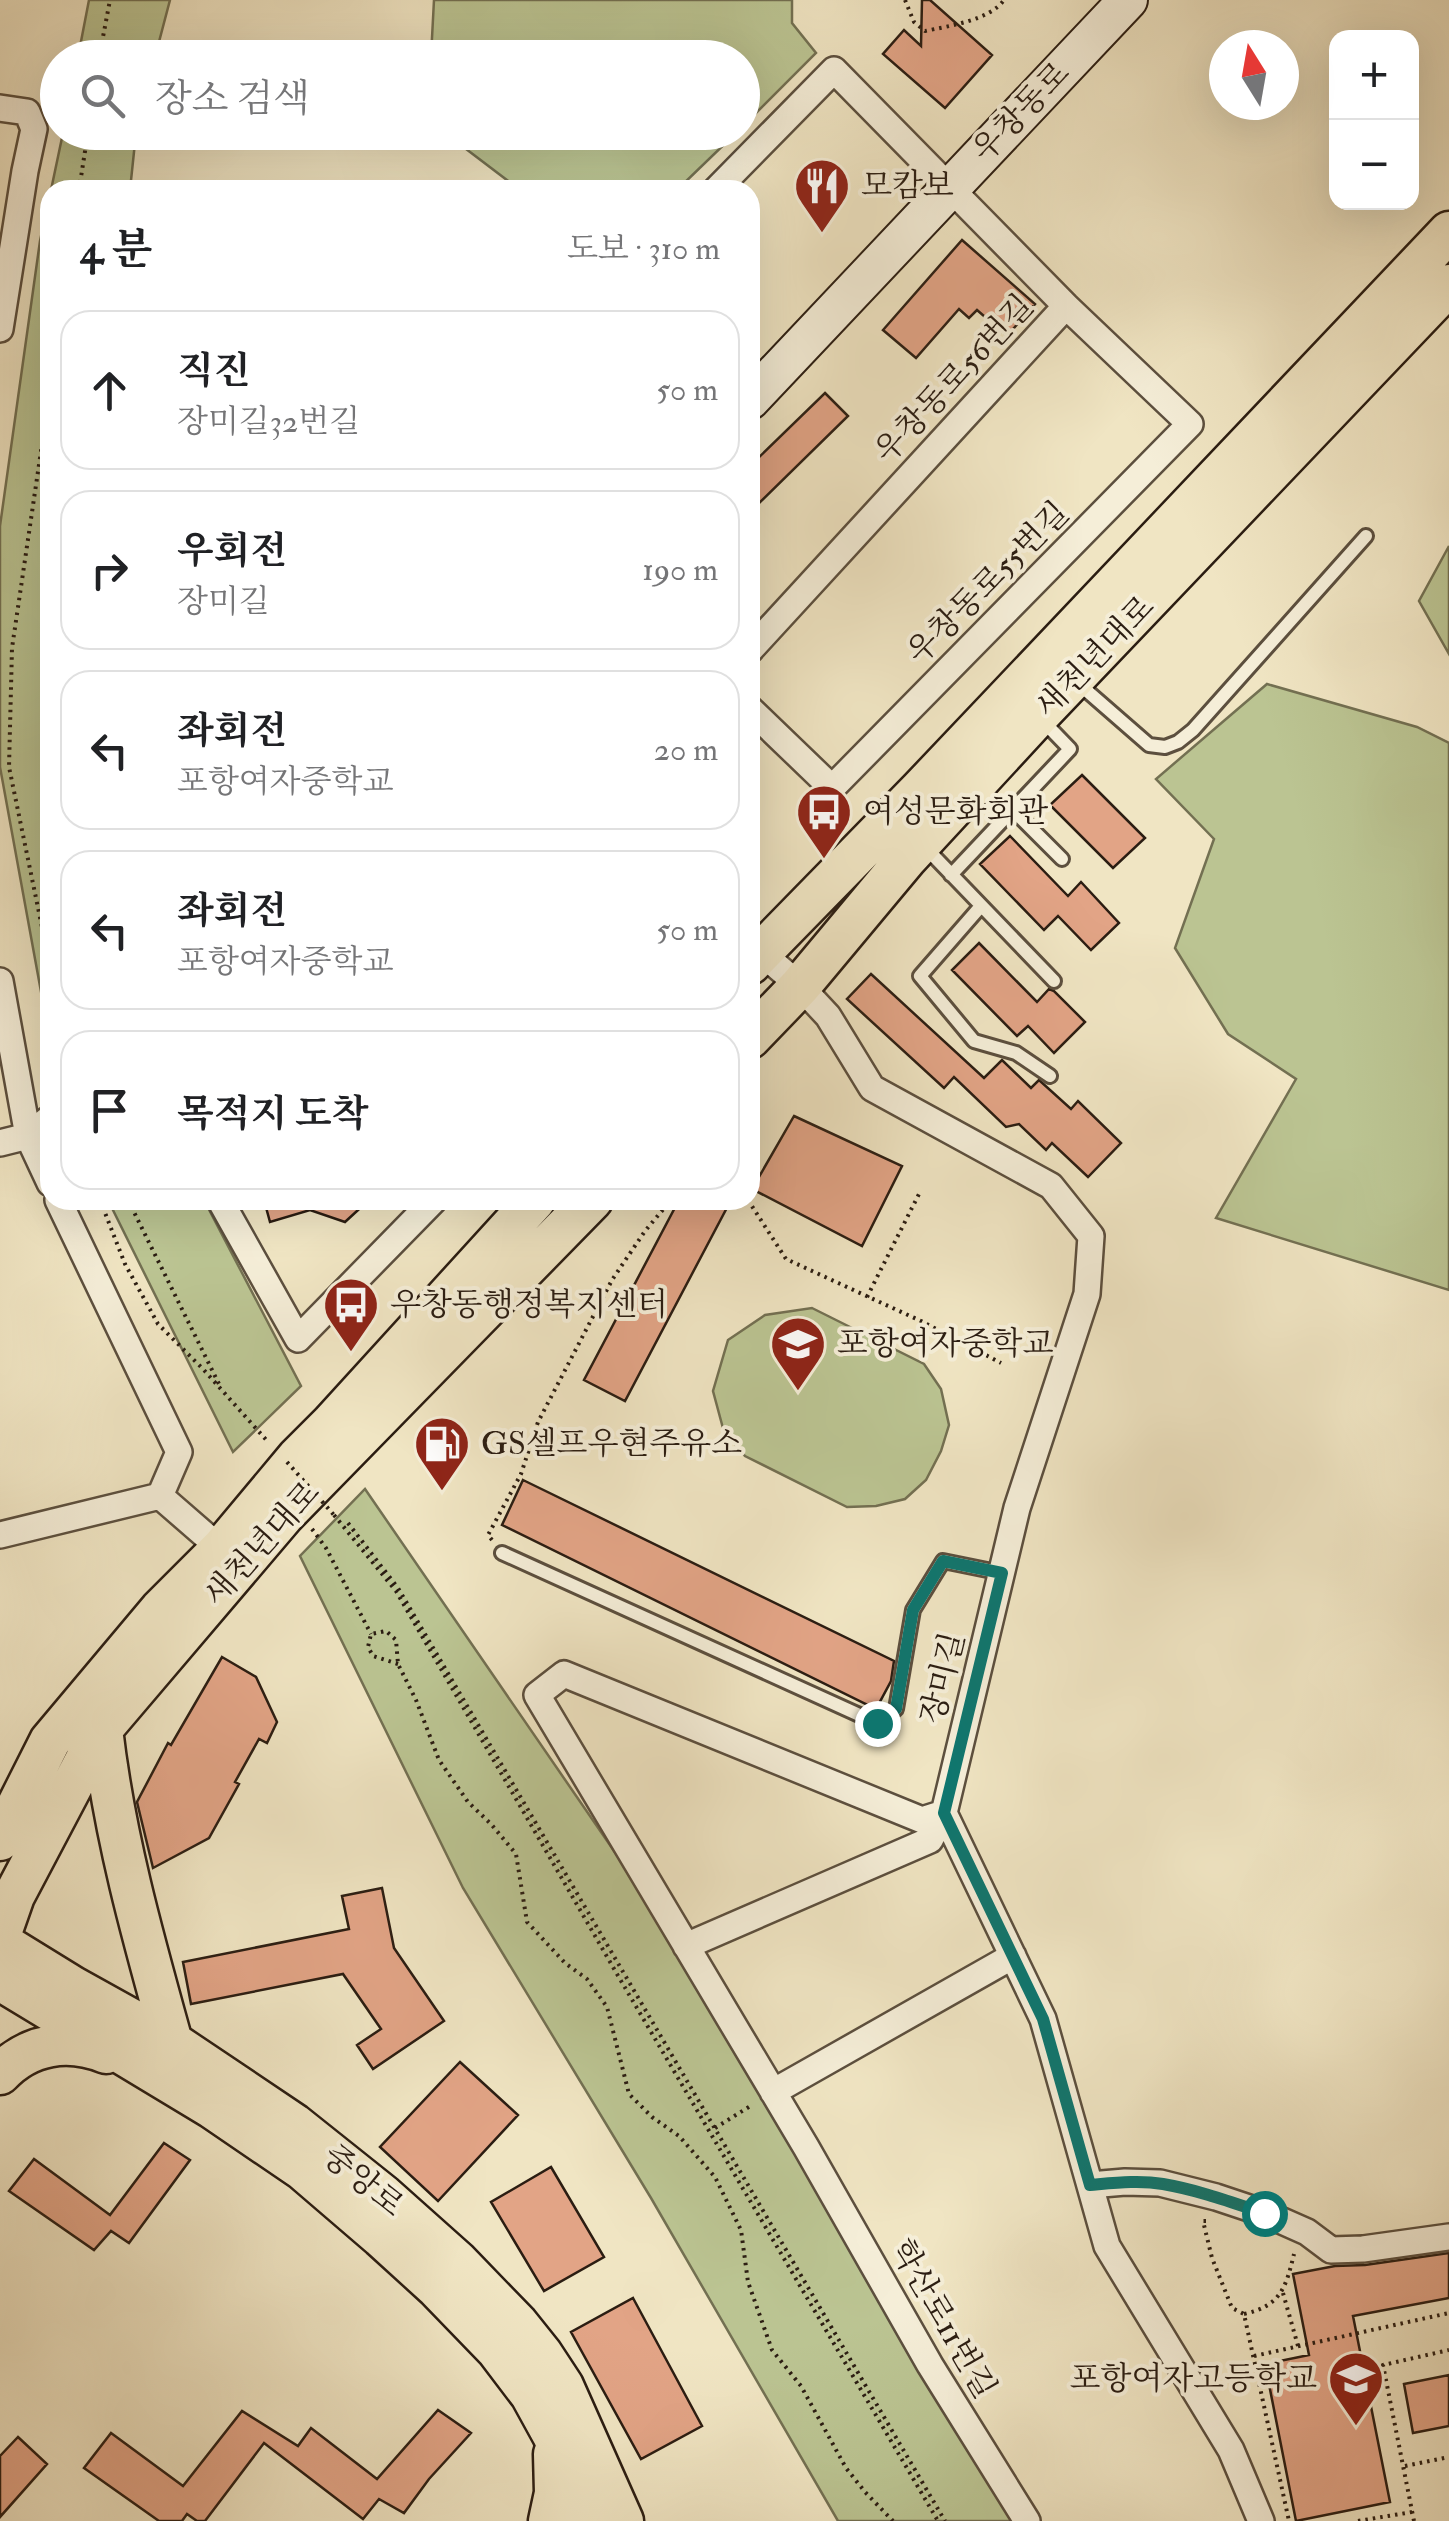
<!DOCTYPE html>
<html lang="ko">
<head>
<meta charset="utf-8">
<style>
  body { margin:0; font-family:"IM FELL Double Pica","Noto Serif KR",serif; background:#f2f2f2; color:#202124 }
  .controls { position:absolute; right:30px; top:30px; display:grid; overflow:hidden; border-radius:20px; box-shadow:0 10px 40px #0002 }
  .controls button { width:90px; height:90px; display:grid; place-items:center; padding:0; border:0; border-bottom:2px solid #e0e0e0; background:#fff; color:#202124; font:50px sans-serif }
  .compass { position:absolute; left:1209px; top:30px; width:90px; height:90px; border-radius:50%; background:#fff; box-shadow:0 10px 40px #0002; rotate:349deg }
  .stop { position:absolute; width:30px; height:30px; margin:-22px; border:8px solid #0f766e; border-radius:50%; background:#fff }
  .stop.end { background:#0f766e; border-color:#fff; box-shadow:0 2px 10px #0008 }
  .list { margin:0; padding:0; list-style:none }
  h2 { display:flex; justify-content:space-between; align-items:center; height:130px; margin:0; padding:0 40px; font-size:42px }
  h2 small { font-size:32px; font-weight:400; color:#757577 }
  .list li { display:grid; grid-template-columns:65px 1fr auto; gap:30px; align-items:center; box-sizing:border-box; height:160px; margin:0 20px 20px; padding:0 20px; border:2px solid #e0e0e0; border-radius:30px }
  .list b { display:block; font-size:38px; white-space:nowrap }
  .list p { margin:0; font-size:32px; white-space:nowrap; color:#757577 }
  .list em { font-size:32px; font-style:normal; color:#757577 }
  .icon { flex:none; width:55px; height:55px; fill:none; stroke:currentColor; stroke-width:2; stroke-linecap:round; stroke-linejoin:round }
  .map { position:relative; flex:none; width:1449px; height:2521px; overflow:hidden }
  .search { position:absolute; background:#fff; box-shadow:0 10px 40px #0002; left:40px; top:40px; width:720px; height:110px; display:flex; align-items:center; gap:25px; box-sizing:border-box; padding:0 35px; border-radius:55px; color:#757577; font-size:38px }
  .panel { position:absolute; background:#fff; box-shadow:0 10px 40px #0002; left:40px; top:180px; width:720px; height:1030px; border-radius:30px }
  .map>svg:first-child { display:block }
</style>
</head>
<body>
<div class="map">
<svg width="1449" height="2521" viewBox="0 0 1449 2521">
  <rect width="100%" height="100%" fill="#f0e5c3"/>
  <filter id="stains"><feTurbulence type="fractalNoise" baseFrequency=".002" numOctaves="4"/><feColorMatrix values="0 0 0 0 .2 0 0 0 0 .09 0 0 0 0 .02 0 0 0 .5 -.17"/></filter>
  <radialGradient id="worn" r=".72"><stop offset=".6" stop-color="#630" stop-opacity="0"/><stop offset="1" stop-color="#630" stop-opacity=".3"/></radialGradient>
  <path fill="#bbc492" stroke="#737052" stroke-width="2.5" d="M89 0H170L155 57H78Z
    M434 0H792V23L816 53 743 126 742 58 431 57Z
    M63 133H136L130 190H51Z
    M445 133H736L677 190H520Z
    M50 194V1041L0 767V526L40 241Z
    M1449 546V654L1419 601Z
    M1267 684 1417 727 1449 743V1290L1216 1218 1296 1079 1228 1034 1175 948 1214 839 1156 779Z
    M108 1200H204L301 1386 233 1452Z
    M812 1308 924 1364 941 1389 949 1425 941 1451 926 1480 905 1499 876 1506 847 1507 745 1456 724 1432 713 1391 728 1340 765 1315Z
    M365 1489 742 2037 1019 2521H838L651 2198 463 1888 300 1556Z"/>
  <path fill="#e2a486" stroke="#2b1d12" stroke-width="2.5" d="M922 0H930L992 55 945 108 883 54 904 30 921 46Z
    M962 240 1035 304 1007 336 977 310 969 318 959 309 916 358 883 330Z
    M825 393 848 416 750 512V466Z
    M1082 775 1145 838 1113 868 1050 805Z
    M1010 836 1068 896 1081 882 1119 923 1091 950 1058 916 1044 930 980 864Z
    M979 943 1037 1002 1049 989 1054 991 1085 1022 1054 1053 1028 1026 1017 1036 952 970Z
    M871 974 984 1078 1002 1060 1031 1088 1039 1080 1071 1109 1078 1101 1121 1143 1088 1177 1052 1143 1046 1150 1019 1124 1006 1127 954 1077 944 1088 847 999Z
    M794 1116 902 1166 862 1246 752 1189Z
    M264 1200H369L345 1222 310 1210 270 1222Z
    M679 1200H731L625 1401 584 1380Z
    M523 1480 894 1661 891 1681 876 1709 502 1525Z
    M222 1657 256 1677 277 1722 267 1743 259 1739 235 1782 239 1784 209 1838 153 1868 137 1802 168 1743 171 1745Z
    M382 1888 394 1948 444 2021 373 2069 357 2045 381 2029 343 1974 191 2004 183 1962 349 1929 342 1896Z
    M460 2062 518 2115 438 2201 380 2147Z
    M164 2143 190 2160 129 2243 111 2231 94 2250 9 2191 34 2159 110 2215Z
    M551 2167 604 2257 544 2291 491 2202Z
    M1449 2253V2298L1353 2316 1390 2502 1296 2521 1265 2364 1309 2355 1293 2274 1335 2266 1365 2265Z
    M633 2298 702 2426 641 2459 571 2332Z
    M1449 2375V2426L1413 2433 1404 2384Z
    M438 2410 471 2433 429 2479 404 2513 379 2499 363 2519 264 2443 205 2521H197L187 2514 182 2521H159L84 2468 111 2433 183 2486 242 2411 298 2446 311 2428 377 2479Z
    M18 2437 47 2464 0 2517V2456Z"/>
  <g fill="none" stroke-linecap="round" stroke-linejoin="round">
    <g stroke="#5c4f3e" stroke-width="18">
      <path id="lane" d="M1079 684 1149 745 1165 747 1178 742 1193 730 1366 536
        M1012 809 1062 859
        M924 846 1054 981
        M951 875 1070 749 1040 718
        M981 906 920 976 974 1041 1016 1053 1050 1076
        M502 1553 877 1723 896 1709 913 1610 943 1561 1002 1573"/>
    </g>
    <g stroke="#5c4f3e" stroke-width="30">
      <path id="street" d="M0 108 27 112 34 129 25 171 0 329
        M716 190 834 70 1066 306 1190 424 832 788 750 709
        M750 650 1066 306
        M0 981 28 1136 50 1183
        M0 1143 28 1136 50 1118
        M220 1200 298 1339 434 1200
        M160 1496 221 1549
        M0 1535 160 1496 179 1452 58 1200
        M944 1813 922 1820 564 1674 537 1695 806 2147 930 2365 1027 2521
        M944 1813 1043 2019 1107 2246 1231 2450 1261 2521
        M686 1946 930 1840 944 1813 1017 1508 1087 1294 1091 1236 1051 1186 872 1088 828 1016 800 986 750 943
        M773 2092 1013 1956
        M1090 2185 1125 2182 1160 2183 1216 2197 1264 2213 1307 2232 1331 2250 1363 2249 1449 2237"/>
    </g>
    <g stroke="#2b1d12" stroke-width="42">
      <path id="secondary" d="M750 400 1128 0"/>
    </g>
    <g stroke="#2b1d12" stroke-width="45">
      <path id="primary" d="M750 964 920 790 1449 232
        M750 1038 800 986 906 859 1038 716 1449 285
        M102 1729C114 1835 143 1938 172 2042
        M0 1840 50 1741 160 1610 221 1549 297 1458 331 1424 535 1200
        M0 1936 14 1896 102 1729 284 1515 592 1200
        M0 1942 73 1987 172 2042 294 2124 383 2195 457 2261 518 2324 542 2354 563 2386 623 2521
        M0 1980 212 2108 303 2170 381 2237 437 2288 496 2349 531 2395 553 2435 587 2521
        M0 2074C29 2043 69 2038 106 2053
        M549 2521 555 2493 554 2454"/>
    </g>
    <path stroke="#2b1d12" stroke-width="4" stroke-dasharray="2.5 5" stroke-linecap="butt" d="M905 0 914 22 925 31C949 26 990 20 1004 0
      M99 58 110 0
      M79 190 88 132
      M50 390 12 648 9 767 50 966
      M100 1200 125 1264 158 1324 203 1369 269 1443
      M128 1200 219 1384
      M748 1200 786 1259 921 1321 1001 1363
      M867 1297 921 1190
      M334 1515 396 1591 617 1974 938 2521
      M348 1523 398 1588 945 2521
      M312 1529 326 1548 371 1634
      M492 1540 488 1535 521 1474 538 1422 612 1280 645 1231 671 1200
      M398 1664 373 1656 368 1647 371 1634 386 1631 396 1640 398 1664 416 1700 439 1760 468 1802 491 1824 516 1854 527 1922 565 1963 587 1979 607 2007 629 2094 652 2117 679 2136 715 2177 741 2230 748 2282 772 2350 801 2386 846 2468 865 2492 893 2521
      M715 2128 752 2105
      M1206 2221H1203L1212 2258 1232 2308 1244 2314 1289 2521
      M1283 2293 1298 2346
      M1244 2314C1281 2306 1286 2287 1294 2254
      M1254 2356 1449 2313
      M1405 2466 1449 2457
      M1358 2521 1412 2512
      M1414 2521 1383 2365 1449 2350"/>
    <use href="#lane" stroke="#f5eed8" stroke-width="12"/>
    <use href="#street" stroke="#f5eed8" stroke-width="25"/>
    <use href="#secondary" stroke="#f5eed8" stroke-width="38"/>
    <use href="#primary" stroke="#f0e5c3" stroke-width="40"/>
    <path stroke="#2b1d12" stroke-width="4" stroke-dasharray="2.5 5" stroke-linecap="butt" d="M287 1462 334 1515"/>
  </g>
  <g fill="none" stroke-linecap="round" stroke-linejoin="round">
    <path stroke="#0f766e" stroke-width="12" d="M877 1723 896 1709 913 1610 943 1561 1002 1573 944 1813 1043 2019 1090 2185C1114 2183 1139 2180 1163 2184 1198 2190 1231 2202 1264 2213"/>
  </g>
  <defs>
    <g id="restaurant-pin" transform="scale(2.875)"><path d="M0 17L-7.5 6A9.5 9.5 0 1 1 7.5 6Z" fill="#8f2418" stroke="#f5eed8"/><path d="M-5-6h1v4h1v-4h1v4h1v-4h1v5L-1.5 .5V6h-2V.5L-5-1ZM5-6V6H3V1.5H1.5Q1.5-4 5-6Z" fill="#fff"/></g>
    <g id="bus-pin" transform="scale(2.875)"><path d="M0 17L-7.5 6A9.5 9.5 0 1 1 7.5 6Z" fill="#8f2418" stroke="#f5eed8"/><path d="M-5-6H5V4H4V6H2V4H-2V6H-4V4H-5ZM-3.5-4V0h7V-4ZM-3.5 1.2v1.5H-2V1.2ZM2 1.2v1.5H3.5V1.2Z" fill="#fff"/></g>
    <g id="school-pin" transform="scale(2.875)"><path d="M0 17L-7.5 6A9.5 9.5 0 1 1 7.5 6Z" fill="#8f2418" stroke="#f5eed8"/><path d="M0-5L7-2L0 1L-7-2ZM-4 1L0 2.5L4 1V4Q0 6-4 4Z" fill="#fff"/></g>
    <g id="fuel-pin" transform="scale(2.875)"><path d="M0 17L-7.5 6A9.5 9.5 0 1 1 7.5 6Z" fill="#8f2418" stroke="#f5eed8"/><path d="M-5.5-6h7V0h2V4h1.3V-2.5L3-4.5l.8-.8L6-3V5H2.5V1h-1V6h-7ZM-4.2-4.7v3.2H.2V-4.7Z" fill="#fff"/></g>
  </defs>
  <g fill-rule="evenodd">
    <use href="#restaurant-pin" x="822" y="186"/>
    <use href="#bus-pin" x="824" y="812"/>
    <use href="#bus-pin" x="351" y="1305"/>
    <use href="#school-pin" x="798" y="1344"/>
    <use href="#fuel-pin" x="442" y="1444"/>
    <use href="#school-pin" x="1356" y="2379"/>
  </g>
  <g text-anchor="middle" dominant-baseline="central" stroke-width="8" stroke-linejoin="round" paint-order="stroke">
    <g font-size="32" fill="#2b1d12" stroke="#f5eed8">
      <text transform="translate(1021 112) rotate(-46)">우창동로</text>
      <text transform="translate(954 379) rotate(-47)">우창동로56번길</text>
      <text transform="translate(988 583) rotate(-45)">우창동로55번길</text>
      <text transform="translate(1095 657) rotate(-46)">새천년대로</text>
      <text transform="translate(262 1544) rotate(-48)">새천년대로</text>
      <text transform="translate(943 1678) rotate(-76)">장미길</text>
      <text transform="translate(363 2181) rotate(39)">중앙로</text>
      <text transform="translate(943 2319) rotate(60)">학산로11번길</text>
    </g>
    <g font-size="32" fill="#2b1d12" stroke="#f5eed8" text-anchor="start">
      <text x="861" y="186">모캄보</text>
      <text x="863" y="812">여성문화회관</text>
      <text x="390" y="1305">우창동행정복지센터</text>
      <text x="837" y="1344">포항여자중학교</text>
      <text x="481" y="1444">GS셀프우현주유소</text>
      <text x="1317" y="2379" text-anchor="end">포항여자고등학교</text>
    </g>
  </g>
  <rect width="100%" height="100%" filter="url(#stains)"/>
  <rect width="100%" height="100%" fill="url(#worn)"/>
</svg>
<div class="controls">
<button>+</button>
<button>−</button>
</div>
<svg class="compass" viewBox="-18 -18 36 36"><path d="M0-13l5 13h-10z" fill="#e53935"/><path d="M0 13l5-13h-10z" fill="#757577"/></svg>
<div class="stop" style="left:1264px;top:2213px"></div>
<div class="stop end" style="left:877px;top:1723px"></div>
<div class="search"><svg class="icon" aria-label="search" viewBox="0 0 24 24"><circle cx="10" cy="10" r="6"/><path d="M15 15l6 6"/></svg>장소 검색</div>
<section class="panel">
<h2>4 분<small>도보 · 310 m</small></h2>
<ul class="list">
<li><svg class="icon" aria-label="ahead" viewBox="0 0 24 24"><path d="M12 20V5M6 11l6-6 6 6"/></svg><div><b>직진</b><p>장미길32번길</p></div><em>50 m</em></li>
<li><svg class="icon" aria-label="right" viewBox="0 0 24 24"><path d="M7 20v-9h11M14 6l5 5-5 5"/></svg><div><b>우회전</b><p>장미길</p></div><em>190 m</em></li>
<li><svg class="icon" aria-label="left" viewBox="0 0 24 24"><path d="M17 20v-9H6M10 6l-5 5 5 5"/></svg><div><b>좌회전</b><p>포항여자중학교</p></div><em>20 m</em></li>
<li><svg class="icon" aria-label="left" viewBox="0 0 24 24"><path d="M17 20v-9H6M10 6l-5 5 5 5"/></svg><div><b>좌회전</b><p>포항여자중학교</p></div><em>50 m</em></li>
<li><svg class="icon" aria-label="arrive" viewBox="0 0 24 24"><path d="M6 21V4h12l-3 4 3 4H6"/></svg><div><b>목적지 도착</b></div></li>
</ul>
</section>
</div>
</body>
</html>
